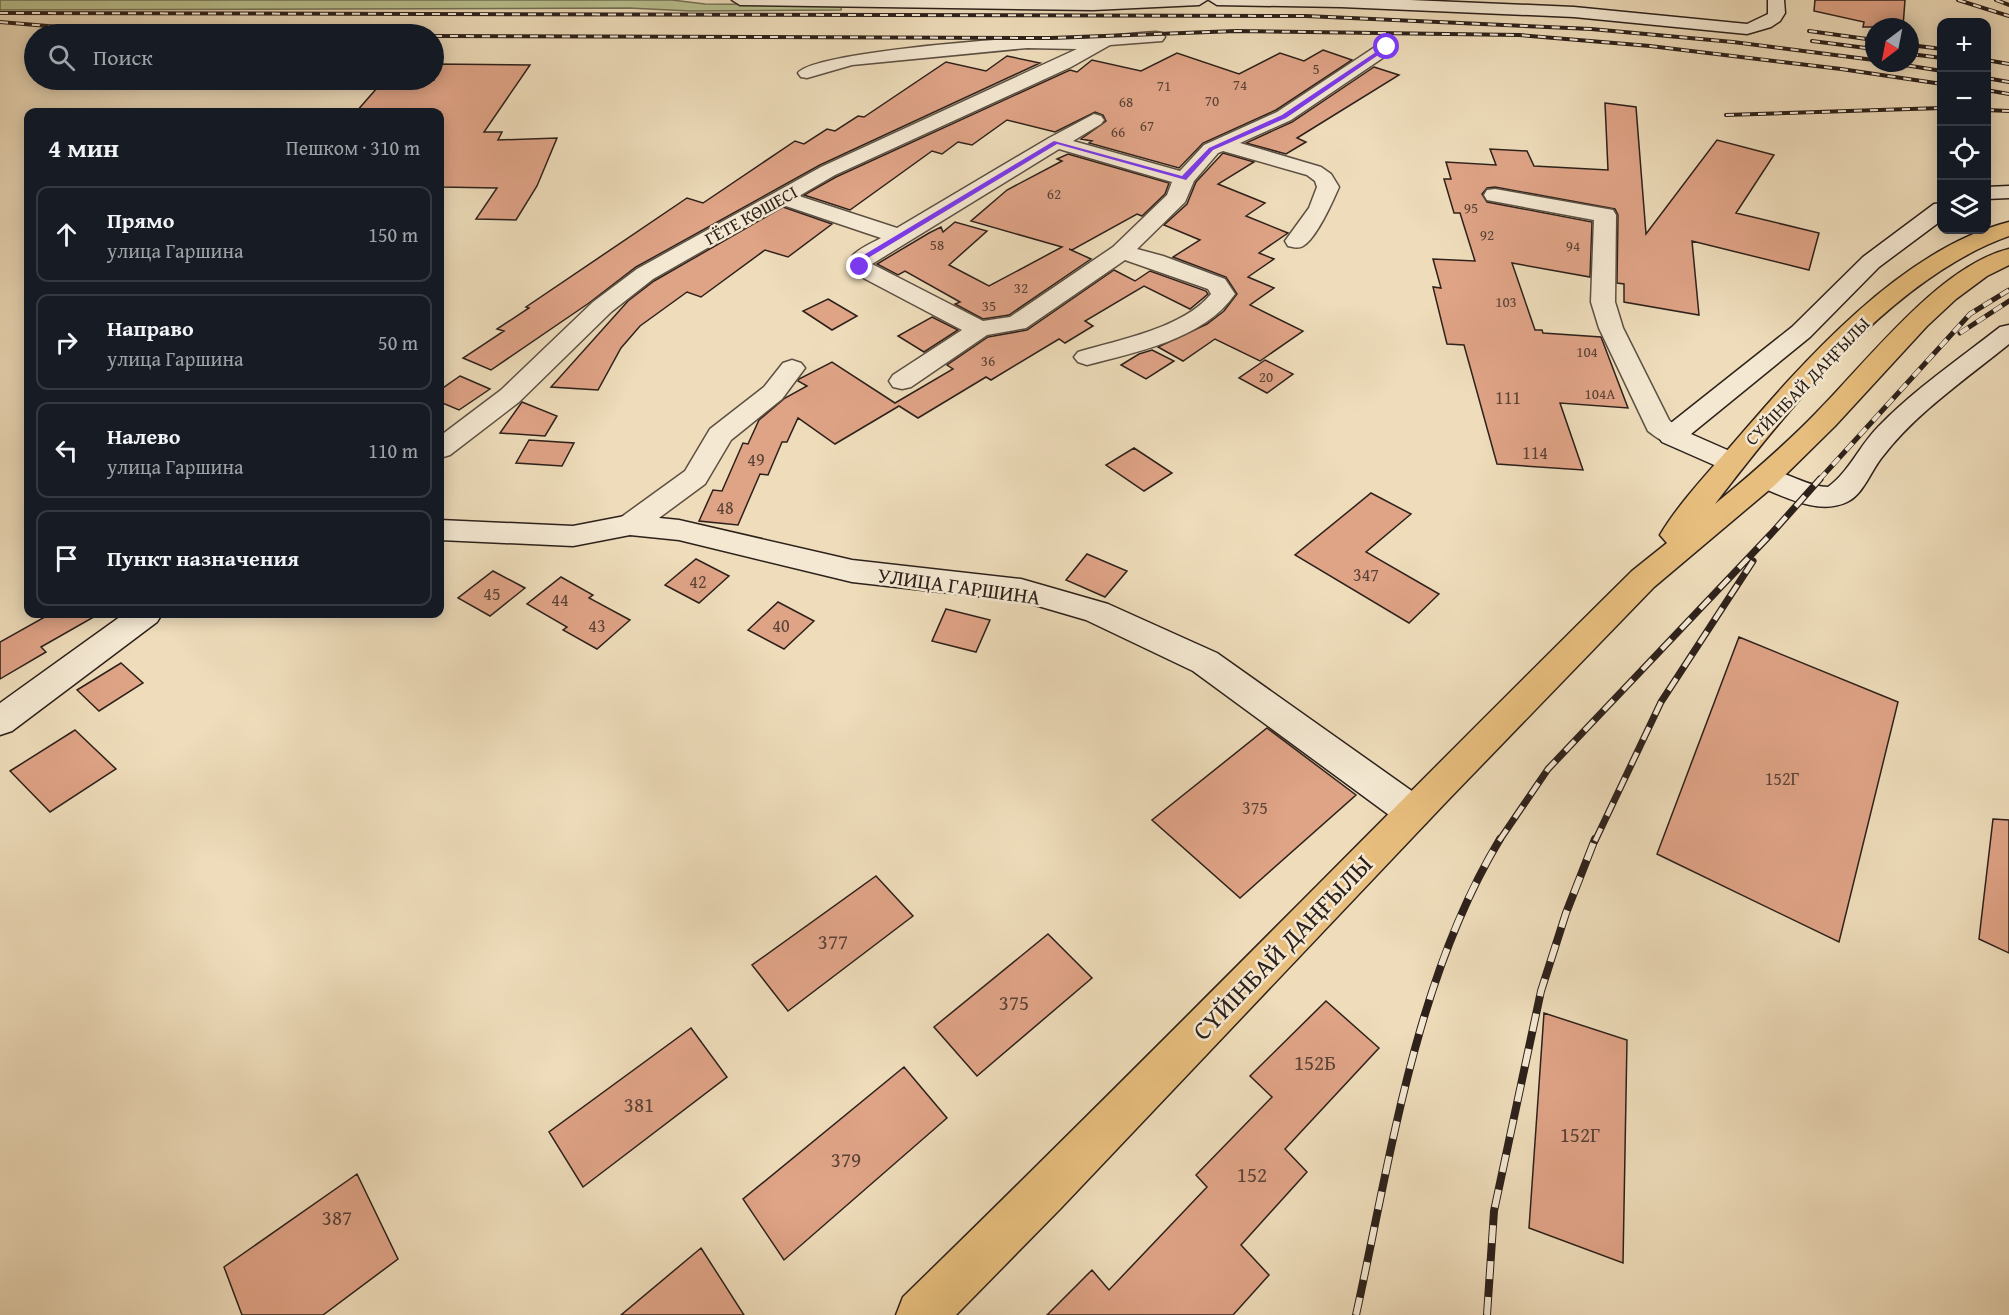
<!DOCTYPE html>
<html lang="ru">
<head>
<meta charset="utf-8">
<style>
  body { margin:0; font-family:"Gentium Book Plus",serif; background:#242831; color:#f1f3f6 }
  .controls { position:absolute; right:18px; top:18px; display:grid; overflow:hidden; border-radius:12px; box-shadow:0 3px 15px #0003 }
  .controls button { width:54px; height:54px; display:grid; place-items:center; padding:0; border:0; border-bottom:2px solid #363941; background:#171b24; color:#f1f3f6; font:30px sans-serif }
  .compass { position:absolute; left:1865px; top:18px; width:54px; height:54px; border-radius:50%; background:#171b24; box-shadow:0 3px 15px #0003; rotate:212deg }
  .stop { position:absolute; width:18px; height:18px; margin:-14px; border:4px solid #7c3aed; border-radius:50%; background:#fff }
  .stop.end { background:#7c3aed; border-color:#fff; box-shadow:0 2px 6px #0008 }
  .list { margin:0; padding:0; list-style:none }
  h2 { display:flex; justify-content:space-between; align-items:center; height:78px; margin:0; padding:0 24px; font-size:26px }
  h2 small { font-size:20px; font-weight:400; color:#9ea1a6 }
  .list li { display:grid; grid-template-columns:39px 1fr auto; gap:18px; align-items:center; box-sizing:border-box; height:96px; margin:0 12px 12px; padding:0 12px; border:2px solid #363941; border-radius:12px }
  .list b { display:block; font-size:22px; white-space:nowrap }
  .list p { margin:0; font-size:20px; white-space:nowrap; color:#9ea1a6 }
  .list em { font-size:20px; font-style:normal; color:#9ea1a6 }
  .icon { flex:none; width:33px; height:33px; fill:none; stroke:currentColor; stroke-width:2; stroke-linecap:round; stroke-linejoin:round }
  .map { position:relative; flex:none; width:2009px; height:1315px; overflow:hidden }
  .search { position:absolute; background:#171b24; box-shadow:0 3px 15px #0003; left:24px; top:24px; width:420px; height:66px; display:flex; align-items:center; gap:15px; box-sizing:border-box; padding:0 21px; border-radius:33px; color:#9ea1a6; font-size:22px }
  .panel { position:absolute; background:#171b24; box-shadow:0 3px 15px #0003; left:24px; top:108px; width:420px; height:510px; border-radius:12px }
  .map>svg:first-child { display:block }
</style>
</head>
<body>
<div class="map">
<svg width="2009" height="1315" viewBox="0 0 2009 1315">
  <rect width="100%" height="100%" fill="#eedcba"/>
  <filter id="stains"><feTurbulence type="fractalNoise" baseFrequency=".00333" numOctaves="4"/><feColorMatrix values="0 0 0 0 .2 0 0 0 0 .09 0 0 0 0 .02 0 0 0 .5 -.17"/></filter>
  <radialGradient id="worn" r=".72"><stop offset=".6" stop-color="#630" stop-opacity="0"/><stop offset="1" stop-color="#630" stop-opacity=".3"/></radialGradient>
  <path fill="#b9c08f" stroke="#737055" stroke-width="1.5" d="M0 0H672L705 4 842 5 841 10 690 11 629 8 0 10Z"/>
  <path fill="#dfa386" stroke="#2d211b" stroke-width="1.5" d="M1815 0H1905L1903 27H1863L1864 22 1814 11Z
    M1323 50 1352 60 1276 110 1203 143 1179 168 1089 143 1092 141 1081 139 1106 121 1103 115 1095 112 1055 132 1007 120 972 145 958 142 942 154 932 151 850 210 804 195 836 177 1070 70 1077 72 1092 60 1141 71 1177 53 1239 74 1280 53 1304 61Z
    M1007 56 1040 63 820 165 636 267 589 303 491 370 463 358 504 331 497 329 529 308 526 307 687 198 703 203 795 141 804 144 827 129 835 131 858 116 864 117 946 62 986 71Z
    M434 64 530 65 484 132H502L498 140 557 138 537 186 516 220 476 219 497 188 440 187V112H356L384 80H434Z
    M1374 67 1399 75 1297 138 1306 142 1286 154 1246 143 1292 122Z
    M1605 103 1636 107 1646 234 1717 140 1774 155 1736 213 1819 233 1809 270 1692 241 1699 315 1624 302V284L1617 283 1618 215 1615 209 1495 187 1487 188 1482 194 1487 202 1592 222 1590 277 1512 263 1535 330H1542L1543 333 1601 337 1628 408 1560 403 1583 470 1497 464 1464 345 1447 344 1433 287 1441 288 1433 259 1475 261 1460 213H1454L1444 179H1451L1446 162 1496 165 1490 149 1527 151 1534 166 1608 170Z
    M1223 153 1254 162 1218 184 1265 203 1246 216 1288 233 1259 253 1274 259 1248 277 1274 288 1250 305 1303 331 1260 361 1215 339 1183 361 1158 347 1207 324 1224 311 1237 294 1226 277 1173 257 1200 240 1164 225 1187 204 1196 182Z
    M1068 154 1169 183 1165 194 1142 216 1137 214 1072 250 1069 249 1091 259 1009 315 983 319 955 304 960 302 905 271 898 275 877 264 929 233 941 227 943 232 955 222 987 231 949 265 989 286 1062 247 971 221 1007 190 1062 161 1057 159Z
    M783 207 832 224 788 257 765 250 701 297 687 292 640 326 621 348 598 390 551 387 628 301 654 281Z
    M1114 270 1135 281 1150 271 1206 291 1208 294 1190 309 1144 286 1085 321 1093 326 1065 343 1059 339 991 380 986 377 918 418 899 406 835 444 798 418 787 442H782L768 475 760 474 738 525 699 521 713 490 722 491 743 443 748 444 759 420 785 398 807 386 798 381 799 379 832 362 895 403 953 369 947 365 988 337 1027 330Z
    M828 299 857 316 832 330 803 311Z
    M932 317 958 330 924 352 898 336Z
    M1152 350 1174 361 1146 379 1121 365 1139 354Z
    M1265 360 1293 374 1267 393 1239 378Z
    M460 376 490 389 459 410 440 402V390Z
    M522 402 557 416 545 436 500 433Z
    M529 440 574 443 562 466 516 463Z
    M1134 448 1172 473 1144 491 1106 465Z
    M1371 493 1411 514 1366 552 1439 594 1409 623 1295 555Z
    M1087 554 1127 571 1105 597 1066 580Z
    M696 559 729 576 699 603 665 585Z
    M493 571 525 588 490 616 458 598Z
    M561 577 593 595 589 598 630 620 597 649 563 630 567 627 527 604Z
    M778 602 814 621 784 649 748 630Z
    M946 609 990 620 976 652 932 641Z
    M50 614H99L41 647 46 652 0 679V642Z
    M1739 637 1898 702 1839 942 1657 854Z
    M121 663 143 683 99 711 77 690Z
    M1267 728 1356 795 1240 898 1152 820Z
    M75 730 116 769 50 812 10 771Z
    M1993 819 2009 820V953L1979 939Z
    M876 876 913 916 788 1011 752 965Z
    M1048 934 1092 978 977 1076 934 1027Z
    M1326 1001 1379 1048 1285 1149 1307 1172 1241 1245 1269 1275 1233 1315H1047L1092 1270 1109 1290 1207 1187 1196 1175 1272 1097 1250 1076Z
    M1544 1013 1627 1040 1623 1263 1529 1228Z
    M691 1028 727 1077 583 1187 549 1132Z
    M904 1067 947 1118 784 1260 743 1199Z
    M357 1174 398 1259 323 1315H242L224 1267Z
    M701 1248 744 1315H621Z"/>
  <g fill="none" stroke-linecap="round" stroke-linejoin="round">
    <g stroke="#5d5043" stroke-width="3">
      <path id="street" d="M1156 32 1162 33 1165 37 1162 41 1110 45 1071 67 835 175 799 196 897 228 1049 138 1094 114 1101 116 1104 120 1101 124 1073 141 1180 171 1204 145 1277 112 1381 43H1393L1396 47 1393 51 1291 120 1240 143 1321 167 1331 174 1339 187C1333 201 1316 239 1303 246 1298 249 1293 247 1288 246L1285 241 1309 208 1317 187 1315 181 1307 175 1223 151 1218 153 1194 181 1185 202 1137 249 1163 256 1225 279 1235 294C1204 339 1137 352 1087 365L1078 362 1074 357 1078 352C1118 340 1184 328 1211 294L1208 289 1125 260 1026 328 987 335 911 387 902 389 893 387 889 381 893 375 962 330 852 272C840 255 869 245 881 238L783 205 653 279 611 312 519 402 450 455 440 458V436L501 390 593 302 637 269 821 167 1077 49 1027 48 852 65 807 78 801 77 798 73C812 53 995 39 1028 38 1043 37 1058 39 1074 39 1101 38 1128 33 1156 32ZM1059 149 1172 182 1167 195 1113 247 1010 317 983 321 872 264Z
        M1495 189 1613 210 1616 215 1615 302 1623 328 1669 420 1686 436 1682 442C1667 446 1660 440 1648 431L1599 328 1591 302 1594 220 1487 200 1484 195 1487 190Z
        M792 360 801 363 805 368 782 399 731 440 705 484 640 532 630 535 620 532 615 525 620 518 685 471 710 429 764 387 783 363Z"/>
    </g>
    <g stroke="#2d211b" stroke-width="3">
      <path id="secondary" d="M732 0H1207L1199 5 1093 10 740 5Z
        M1209 0H1410L1574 7 1747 24 1768 14V0H1784L1785 13 1780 21 1771 27 1747 34 1574 17 1341 7 1217 5Z
        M2009 186V198L1986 199V187Z
        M1942 203V220L1879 267 1810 337 1691 434 1741 456 1745 462 1741 468 1731 471 1721 468 1662 442 1658 436 1662 430 1792 327 1863 257 1934 204Z
        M2009 325V344C1966 379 1917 412 1883 456 1871 470 1864 494 1847 502 1818 516 1782 495 1755 485L1751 478 1755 471C1780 465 1803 487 1828 487 1849 472 1860 445 1878 427 1915 389 1959 359 2000 327Z
        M630 515 679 520 852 560 1021 579 1108 604 1217 653 1426 801 1431 812 1426 823 1413 828 1400 823 1193 671 1086 620 1021 601 852 582 679 540 630 535 573 546 440 540V520L573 526Z
        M124 614H162L157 622 12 731 0 735V703Z"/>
    </g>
    <g stroke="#2d211b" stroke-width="3">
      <path id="primary" d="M2009 222V236C1893 277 1788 409 1715 504 1750 475 1784 446 1816 413 1866 363 1939 266 2009 249V265L1987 276 1956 299 1927 326 1835 426 1775 485 1654 587 1449 799 1061 1208 956 1315H896L903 1297C1149 1058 1388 812 1632 571L1667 543 1660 535C1679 503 1707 474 1731 446 1802 363 1901 249 2009 222Z"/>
    </g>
    <use href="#street" fill="#f4e8d2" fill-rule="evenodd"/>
    <use href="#secondary" fill="#f4e8d2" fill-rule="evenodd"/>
    <use href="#primary" fill="#e7be7d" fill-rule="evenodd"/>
    <g stroke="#2d211b" stroke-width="4">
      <path id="rail-far3" d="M1958 0 2009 16
        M1996 0 2009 5
        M0 13 1306 16 1591 29 1733 42 1874 60
        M0 22 95 30 194 34
        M1809 31 1874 40
        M434 36 1051 38 1236 31 1519 35 1650 46 1841 69 1942 84
        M1812 41 1874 49
        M1910 45 1942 49
        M1910 54 1942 58
        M1986 60 2009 64
        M1892 63 1942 71
        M1986 78 2009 82
        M1986 90 2009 94
        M1986 110 2009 111
        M1726 115 1942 108"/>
    </g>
    <g stroke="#2d211b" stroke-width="5">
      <path id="rail-far2" d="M1960 333 2009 301
        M1819 480 1970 314 2009 290"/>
    </g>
    <g stroke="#2d211b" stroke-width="7">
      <path id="rail-far1" d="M1499 841 1548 769 1771 534 1820 479
        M1595 841 1661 702 1753 561"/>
    </g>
    <g stroke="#2d211b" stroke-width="8">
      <path id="rail" d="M1356 1315C1391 1156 1415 980 1500 839
        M1487 1315 1494 1211 1541 991 1566 913 1595 839"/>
    </g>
    <use href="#rail-far3" stroke="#f4e8d2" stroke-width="2" stroke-dasharray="8" stroke-linecap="butt"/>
    <use href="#rail-far2" stroke="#f4e8d2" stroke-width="4" stroke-dasharray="10" stroke-linecap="butt"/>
    <use href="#rail-far1" stroke="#f4e8d2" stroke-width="4.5" stroke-dasharray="14" stroke-linecap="butt"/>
    <use href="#rail" stroke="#f4e8d2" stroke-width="6" stroke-dasharray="18" stroke-linecap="butt"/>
  </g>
  <path fill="#7c3aed" d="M1385 46 1390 47 1286 118 1213 150 1186 180 1057 144 863 261V269L857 267V259L1054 141 1182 176 1209 148 1282 115Z"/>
  <g text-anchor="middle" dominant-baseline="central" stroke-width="5" stroke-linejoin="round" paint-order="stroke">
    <g font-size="15" fill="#5a4236">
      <text x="1316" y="68">5</text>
      <text x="1240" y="84">74</text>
      <text x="1164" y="85">71</text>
      <text x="1212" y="100">70</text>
      <text x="1126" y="101">68</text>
      <text x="1147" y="125">67</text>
      <text x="1118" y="131">66</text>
      <text x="1054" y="193">62</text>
      <text x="1471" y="207">95</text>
      <text x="1487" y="234">92</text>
      <text x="937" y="244">58</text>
      <text x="1573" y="245">94</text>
      <text x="1021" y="287">32</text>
      <text x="1506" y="301">103</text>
      <text x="989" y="305">35</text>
      <text x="1587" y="351">104</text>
      <text x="988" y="360">36</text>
      <text x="1266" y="376">20</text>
      <text x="1600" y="393">104А</text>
    </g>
    <g font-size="18" fill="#2d211b" stroke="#f4e8d2">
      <text transform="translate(751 215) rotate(-29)">ГЁТЕ КӨШЕСІ</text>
      <text transform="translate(1807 381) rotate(-46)">СҮЙІНБАЙ ДАҢҒЫЛЫ</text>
    </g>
    <g font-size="18" fill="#5a4236">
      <text x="1508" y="397">111</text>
      <text x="1535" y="452">114</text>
      <text x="756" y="459">49</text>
      <text x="725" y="507">48</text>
      <text x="1366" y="574">347</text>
      <text x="698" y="581">42</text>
      <text x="492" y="593">45</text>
      <text x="560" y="599">44</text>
      <text x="597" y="625">43</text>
      <text x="781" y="625">40</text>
      <text x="1782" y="778">152Г</text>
      <text x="1255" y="807">375</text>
    </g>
    <g font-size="21" fill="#2d211b" stroke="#f4e8d2">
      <text transform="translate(959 586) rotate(8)">УЛИЦА ГАРШИНА</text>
    </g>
    <g font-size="21" fill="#5a4236">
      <text x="833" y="941">377</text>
      <text x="1014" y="1002">375</text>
      <text x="1315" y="1062">152Б</text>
      <text x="639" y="1104">381</text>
      <text x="1580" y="1134">152Г</text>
      <text x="846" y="1159">379</text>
      <text x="1252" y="1174">152</text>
      <text x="337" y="1217">387</text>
    </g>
    <g font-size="26" fill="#2d211b" stroke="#f4e8d2">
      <text transform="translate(1282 947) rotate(-46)">СҮЙІНБАЙ ДАҢҒЫЛЫ</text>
    </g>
  </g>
  <rect width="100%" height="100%" filter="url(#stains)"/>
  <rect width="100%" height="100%" fill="url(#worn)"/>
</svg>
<div class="controls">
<button>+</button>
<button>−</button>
<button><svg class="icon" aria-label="locate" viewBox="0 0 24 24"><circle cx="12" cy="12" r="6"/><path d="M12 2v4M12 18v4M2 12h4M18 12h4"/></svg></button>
<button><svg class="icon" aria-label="layers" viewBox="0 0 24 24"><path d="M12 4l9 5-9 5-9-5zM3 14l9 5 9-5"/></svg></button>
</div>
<svg class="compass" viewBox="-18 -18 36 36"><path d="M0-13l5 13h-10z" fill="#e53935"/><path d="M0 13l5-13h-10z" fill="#9ea1a6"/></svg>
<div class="stop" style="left:1387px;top:47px"></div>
<div class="stop end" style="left:860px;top:267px"></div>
<div class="search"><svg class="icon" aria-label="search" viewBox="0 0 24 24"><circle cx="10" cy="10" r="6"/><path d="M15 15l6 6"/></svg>Поиск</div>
<section class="panel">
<h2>4 мин<small>Пешком · 310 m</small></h2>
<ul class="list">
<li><svg class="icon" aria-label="ahead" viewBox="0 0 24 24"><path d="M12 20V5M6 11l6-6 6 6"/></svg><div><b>Прямо</b><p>улица Гаршина</p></div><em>150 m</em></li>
<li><svg class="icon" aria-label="right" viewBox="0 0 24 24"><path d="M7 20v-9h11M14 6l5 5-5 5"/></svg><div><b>Направо</b><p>улица Гаршина</p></div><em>50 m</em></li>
<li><svg class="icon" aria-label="left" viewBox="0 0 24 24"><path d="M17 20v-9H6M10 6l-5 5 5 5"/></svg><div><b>Налево</b><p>улица Гаршина</p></div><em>110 m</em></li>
<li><svg class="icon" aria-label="arrive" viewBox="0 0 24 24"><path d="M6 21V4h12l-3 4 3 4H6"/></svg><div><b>Пункт назначения</b></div></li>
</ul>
</section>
</div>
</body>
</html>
